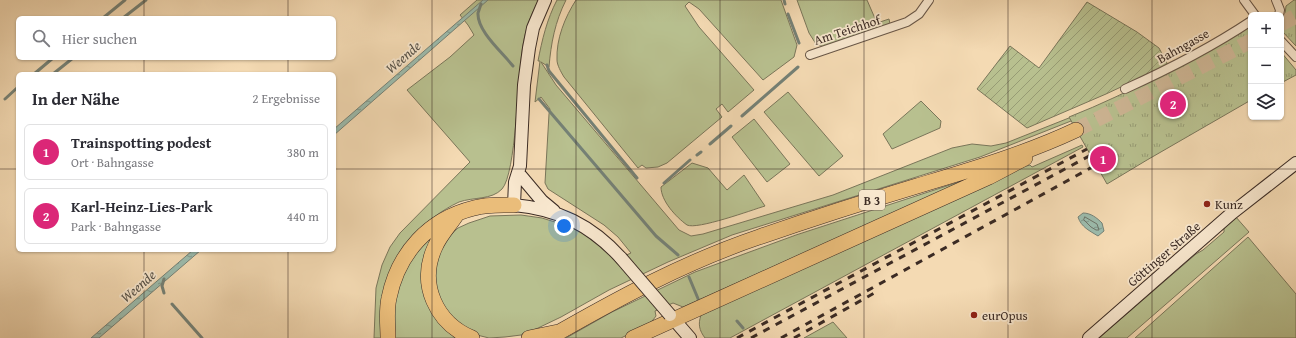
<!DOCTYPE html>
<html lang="de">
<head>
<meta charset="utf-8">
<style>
  body { margin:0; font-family:"Gentium Book Plus",serif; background:#f7f7f7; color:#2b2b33 }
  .controls { position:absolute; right:12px; top:12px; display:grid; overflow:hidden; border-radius:6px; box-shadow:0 1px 3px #0004 }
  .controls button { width:36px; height:36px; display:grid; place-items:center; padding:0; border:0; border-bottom:1px solid #e1e1e2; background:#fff; color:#2b2b33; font:20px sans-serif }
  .you { position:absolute; left:564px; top:226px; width:14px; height:14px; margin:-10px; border:3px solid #fff; border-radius:50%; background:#1a73e8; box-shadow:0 0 0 6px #1a73e833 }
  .badge { display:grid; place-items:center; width:26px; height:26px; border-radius:50%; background:#db2777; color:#fff; font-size:13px; font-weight:700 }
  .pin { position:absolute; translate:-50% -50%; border:2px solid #fff; box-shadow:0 1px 4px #0006 }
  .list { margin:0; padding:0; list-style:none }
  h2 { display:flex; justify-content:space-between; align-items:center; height:52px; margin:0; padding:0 16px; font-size:17px }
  h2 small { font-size:13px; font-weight:400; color:#7c7c81 }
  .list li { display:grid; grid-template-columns:26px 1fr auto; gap:12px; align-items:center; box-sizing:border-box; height:56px; margin:0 8px 8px; padding:0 8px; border:1px solid #e1e1e2; border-radius:6px }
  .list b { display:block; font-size:15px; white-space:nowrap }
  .list p { margin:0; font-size:13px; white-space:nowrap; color:#7c7c81 }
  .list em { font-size:13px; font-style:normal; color:#7c7c81 }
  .icon { flex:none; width:22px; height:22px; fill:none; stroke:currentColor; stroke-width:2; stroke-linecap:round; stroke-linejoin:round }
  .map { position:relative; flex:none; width:1296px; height:338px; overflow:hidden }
  .search { position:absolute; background:#fff; box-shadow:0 1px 3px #0004; left:16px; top:16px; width:320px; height:44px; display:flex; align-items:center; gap:10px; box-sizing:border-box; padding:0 14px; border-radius:6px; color:#7c7c81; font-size:15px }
  .panel { position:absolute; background:#fff; box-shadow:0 1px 3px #0004; left:16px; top:72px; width:320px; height:180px; border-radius:6px }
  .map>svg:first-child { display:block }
</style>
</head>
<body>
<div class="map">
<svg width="1296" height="338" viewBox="0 0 1296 338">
  <defs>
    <pattern id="park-tufts" width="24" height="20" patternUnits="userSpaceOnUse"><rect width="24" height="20" fill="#b8c08f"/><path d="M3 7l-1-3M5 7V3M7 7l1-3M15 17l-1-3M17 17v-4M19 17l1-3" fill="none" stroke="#979c75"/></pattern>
    <pattern id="garden-furrows" width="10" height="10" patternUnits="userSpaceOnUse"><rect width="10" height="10" fill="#b8c08f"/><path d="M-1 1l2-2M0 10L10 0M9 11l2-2" fill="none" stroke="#979c75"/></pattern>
    <pattern id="water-ripples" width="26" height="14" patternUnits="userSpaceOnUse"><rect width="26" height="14" fill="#9cbbac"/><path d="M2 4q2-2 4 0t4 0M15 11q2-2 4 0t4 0" fill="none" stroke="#80988c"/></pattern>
  </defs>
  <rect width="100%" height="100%" fill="#f4dab3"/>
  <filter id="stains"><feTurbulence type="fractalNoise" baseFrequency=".005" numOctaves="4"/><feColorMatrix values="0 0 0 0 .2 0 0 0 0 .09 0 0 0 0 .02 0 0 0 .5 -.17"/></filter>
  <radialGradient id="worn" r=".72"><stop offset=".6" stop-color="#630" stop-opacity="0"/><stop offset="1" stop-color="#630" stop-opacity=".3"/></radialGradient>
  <path fill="#b8c08f" stroke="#7a765a" d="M477 0H539C530 16 524 33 522 52 518 77 516 174 502 189 492 200 473 197 459 202 442 210 426 222 413 235L382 338H374L376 288 382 265 390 247 400 233 470 162 407 90 450 57 474 35 468 25 460 15Z
    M557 0H566C555 22 551 43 549 67L541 62 556 85 679 230 691 236 703 234 833 195 952 148 972 144 991 146 1006 143 1094 108 1071 121 980 157 732 235 668 262 609 290 561 317 536 329 521 335 505 337 489 338 473 334 453 321 436 294 435 261 449 236 458 228 469 223 490 216 521 215 542 218 571 227 593 238 605 249 615 260 631 253 618 237 604 225 548 189 545 183 549 114 550 109 541 97 535 102 540 61H538C542 40 547 19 557 0Z
    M576 0H781L797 45 794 57 763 80 699 9 689 2 685 6 699 27 754 90 728 112 722 104 716 109 722 117 667 163 658 167 646 168 642 165 638 168 564 77C561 72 557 65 557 60 556 39 565 17 576 0Z
    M797 0H867L877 23 889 19 890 24 824 47 816 44 809 33Z
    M788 92 843 156 819 176 764 112Z
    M921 101 941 121 940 128 892 149 883 134Z
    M754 119 790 164 767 182 732 137Z
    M1082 145 1083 147 730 338H705C699 330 698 324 701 315L1020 168 1030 165 1032 167Z
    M692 163 708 168 727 190 744 175 765 206C752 210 697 230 687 225 676 217 661 201 661 187Z
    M959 182 958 184 683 307 673 303 655 311 656 316 653 320 646 326 621 338H566L612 312 695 272 796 235Z
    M1235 216 1249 232 1127 338H1099L1196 254 1203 250 1224 232V226Z
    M431 237 423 272 461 338H393L394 306 397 289 414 252Z
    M1248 237 1296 294V338H1135Z
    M833 322 847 338H804Z"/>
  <path fill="url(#park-tufts)" stroke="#7a765a" d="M1294 0H1296V46L1281 30C1281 22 1286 15 1286 6Z
    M1251 26V100L1147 160 1107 184 1069 117C1133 92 1191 58 1251 26Z
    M1281 52 1296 70V75L1281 83Z"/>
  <path fill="url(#garden-furrows)" stroke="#7a765a" d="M1087 2 1137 32 1159 48 1168 65 1106 94 1027 128 977 89 1010 46 1039 68Z"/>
  <path fill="url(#water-ripples)" stroke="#758176" d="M483 0H488L334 135V129Z
    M1083 213C1091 213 1097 218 1102 223L1104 231 1098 236C1090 231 1081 227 1078 217Z
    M193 250H201L99 338H91Z"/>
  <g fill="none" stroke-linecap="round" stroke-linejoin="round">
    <path stroke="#6c7368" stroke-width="1" d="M1085 217 1097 224 1099 230H1096L1091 227 1084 220Z"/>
    <path stroke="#758176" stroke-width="3" d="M784 0 785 4
      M481 4C480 7 479 10 478 13 477 31 502 52 513 66
      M788 14 799 43
      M103 18 125 0
      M123 18 146 0
      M547 65 549 71 637 178
      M34 74 53 58
      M53 74 73 58
      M5 99 18 87
      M539 99 656 236 678 255
      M742 116 798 67
      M710 144 731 126
      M697 155 701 152
      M664 183 690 160
      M689 277 699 301
      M164 279 162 286 164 293
      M172 304 202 338
      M737 321 743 328"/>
    <path stroke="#cfb796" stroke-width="15" stroke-dasharray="15 8" stroke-linecap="butt" d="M1281 24 1296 16
      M1076 130 1251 41"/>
    <g stroke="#695748" stroke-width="10">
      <path id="street" d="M1244 0 1255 15
        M1276 0 1280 10 1279 15
        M1281 41 1296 57
        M810 55 907 22 919 14 929 0
        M1125 89C1167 70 1212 47 1251 21"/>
    </g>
    <g stroke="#3b2b24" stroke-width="14">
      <path id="secondary" d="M545 0 533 28 529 48 524 85 520 166 515 182 514 205C558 209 591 225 621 258
        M521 176 542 201 554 211
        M670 315 690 338
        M1089 338 1232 213 1296 163"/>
    </g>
    <g stroke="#3b2b24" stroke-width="16">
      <path id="highway" d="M457 214C450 225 440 235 435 247 418 284 436 323 472 338
        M388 338C388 325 386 311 389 298 398 253 429 219 474 208 487 204 501 205 514 205
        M529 338 558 332
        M549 338C617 299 685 262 759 237 811 219 864 202 917 186 970 170 1025 154 1076 130
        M633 338 989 177 1025 158"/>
    </g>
    <use href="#street" stroke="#f8e7ce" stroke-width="8"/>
    <use href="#secondary" stroke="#f8e7ce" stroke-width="12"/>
    <use href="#highway" stroke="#eabd7a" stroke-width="15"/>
    <path stroke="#3b2b24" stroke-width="3" stroke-dasharray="7 7" stroke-linecap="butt" d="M737 338 1087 149
      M751 338 1091 155
      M781 338 1096 165
      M794 338 878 291"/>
    <g stroke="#3b2b24" stroke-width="14" stroke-linecap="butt">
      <path id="secondary-bridge" d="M621 258 670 315"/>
    </g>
    <use href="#secondary-bridge" stroke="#f8e7ce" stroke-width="12"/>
  </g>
  <path fill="none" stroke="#3b2b24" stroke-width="1" stroke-opacity="0.55" d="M144 0V18M288 0V18M432 0V338M576 0V338M720 0V338M864 0V338M1008 0V338M1152 0V338M144 58V74M288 58V74M0 169H18M334 169H1296M144 250V338M288 250V338"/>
  <g fill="#8f2418" stroke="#f8e7ce" stroke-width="1.5">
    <circle cx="1207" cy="204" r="4"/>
    <circle cx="974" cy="315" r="4"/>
  </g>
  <g text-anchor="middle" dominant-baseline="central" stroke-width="3.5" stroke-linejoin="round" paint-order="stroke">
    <rect fill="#f8e7ce" stroke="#746357" stroke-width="1" x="859" y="190" width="26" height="20" rx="3"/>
    <g font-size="12" font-weight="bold" fill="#3b2b24">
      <text x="872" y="200">B 3</text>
    </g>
    <g font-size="13" fill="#3b2b24" stroke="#f8e7ce">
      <text transform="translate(847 30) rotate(-18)">Am Teichhof</text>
      <text transform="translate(1183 46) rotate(-29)">Bahngasse</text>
      <text transform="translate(1164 254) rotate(-41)">Göttinger Straße</text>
    </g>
    <g font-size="13" fill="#3b2b24" stroke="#f8e7ce" text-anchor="start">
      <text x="1215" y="204">Kunz</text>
      <text x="982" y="315">eurOpus</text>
    </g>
    <g font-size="14" font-style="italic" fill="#534f46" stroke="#f8e7ce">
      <text transform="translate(403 57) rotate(-41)">Weende</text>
      <text transform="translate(138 286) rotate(-41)">Weende</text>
    </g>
  </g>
  <rect width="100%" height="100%" filter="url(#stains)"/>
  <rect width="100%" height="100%" fill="url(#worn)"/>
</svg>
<div class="controls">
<button>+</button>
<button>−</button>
<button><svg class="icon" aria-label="layers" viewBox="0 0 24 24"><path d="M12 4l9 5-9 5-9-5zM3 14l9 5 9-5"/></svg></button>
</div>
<div class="you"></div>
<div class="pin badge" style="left:1103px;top:159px">1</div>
<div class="pin badge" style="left:1173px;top:104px">2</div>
<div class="search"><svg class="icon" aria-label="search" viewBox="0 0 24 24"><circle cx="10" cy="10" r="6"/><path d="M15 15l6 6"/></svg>Hier suchen</div>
<section class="panel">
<h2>In der Nähe<small>2 Ergebnisse</small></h2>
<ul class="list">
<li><span class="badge">1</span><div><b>Trainspotting podest</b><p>Ort · Bahngasse</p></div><em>380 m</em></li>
<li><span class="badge">2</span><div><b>Karl-Heinz-Lies-Park</b><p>Park · Bahngasse</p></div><em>440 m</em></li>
</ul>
</section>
</div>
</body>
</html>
